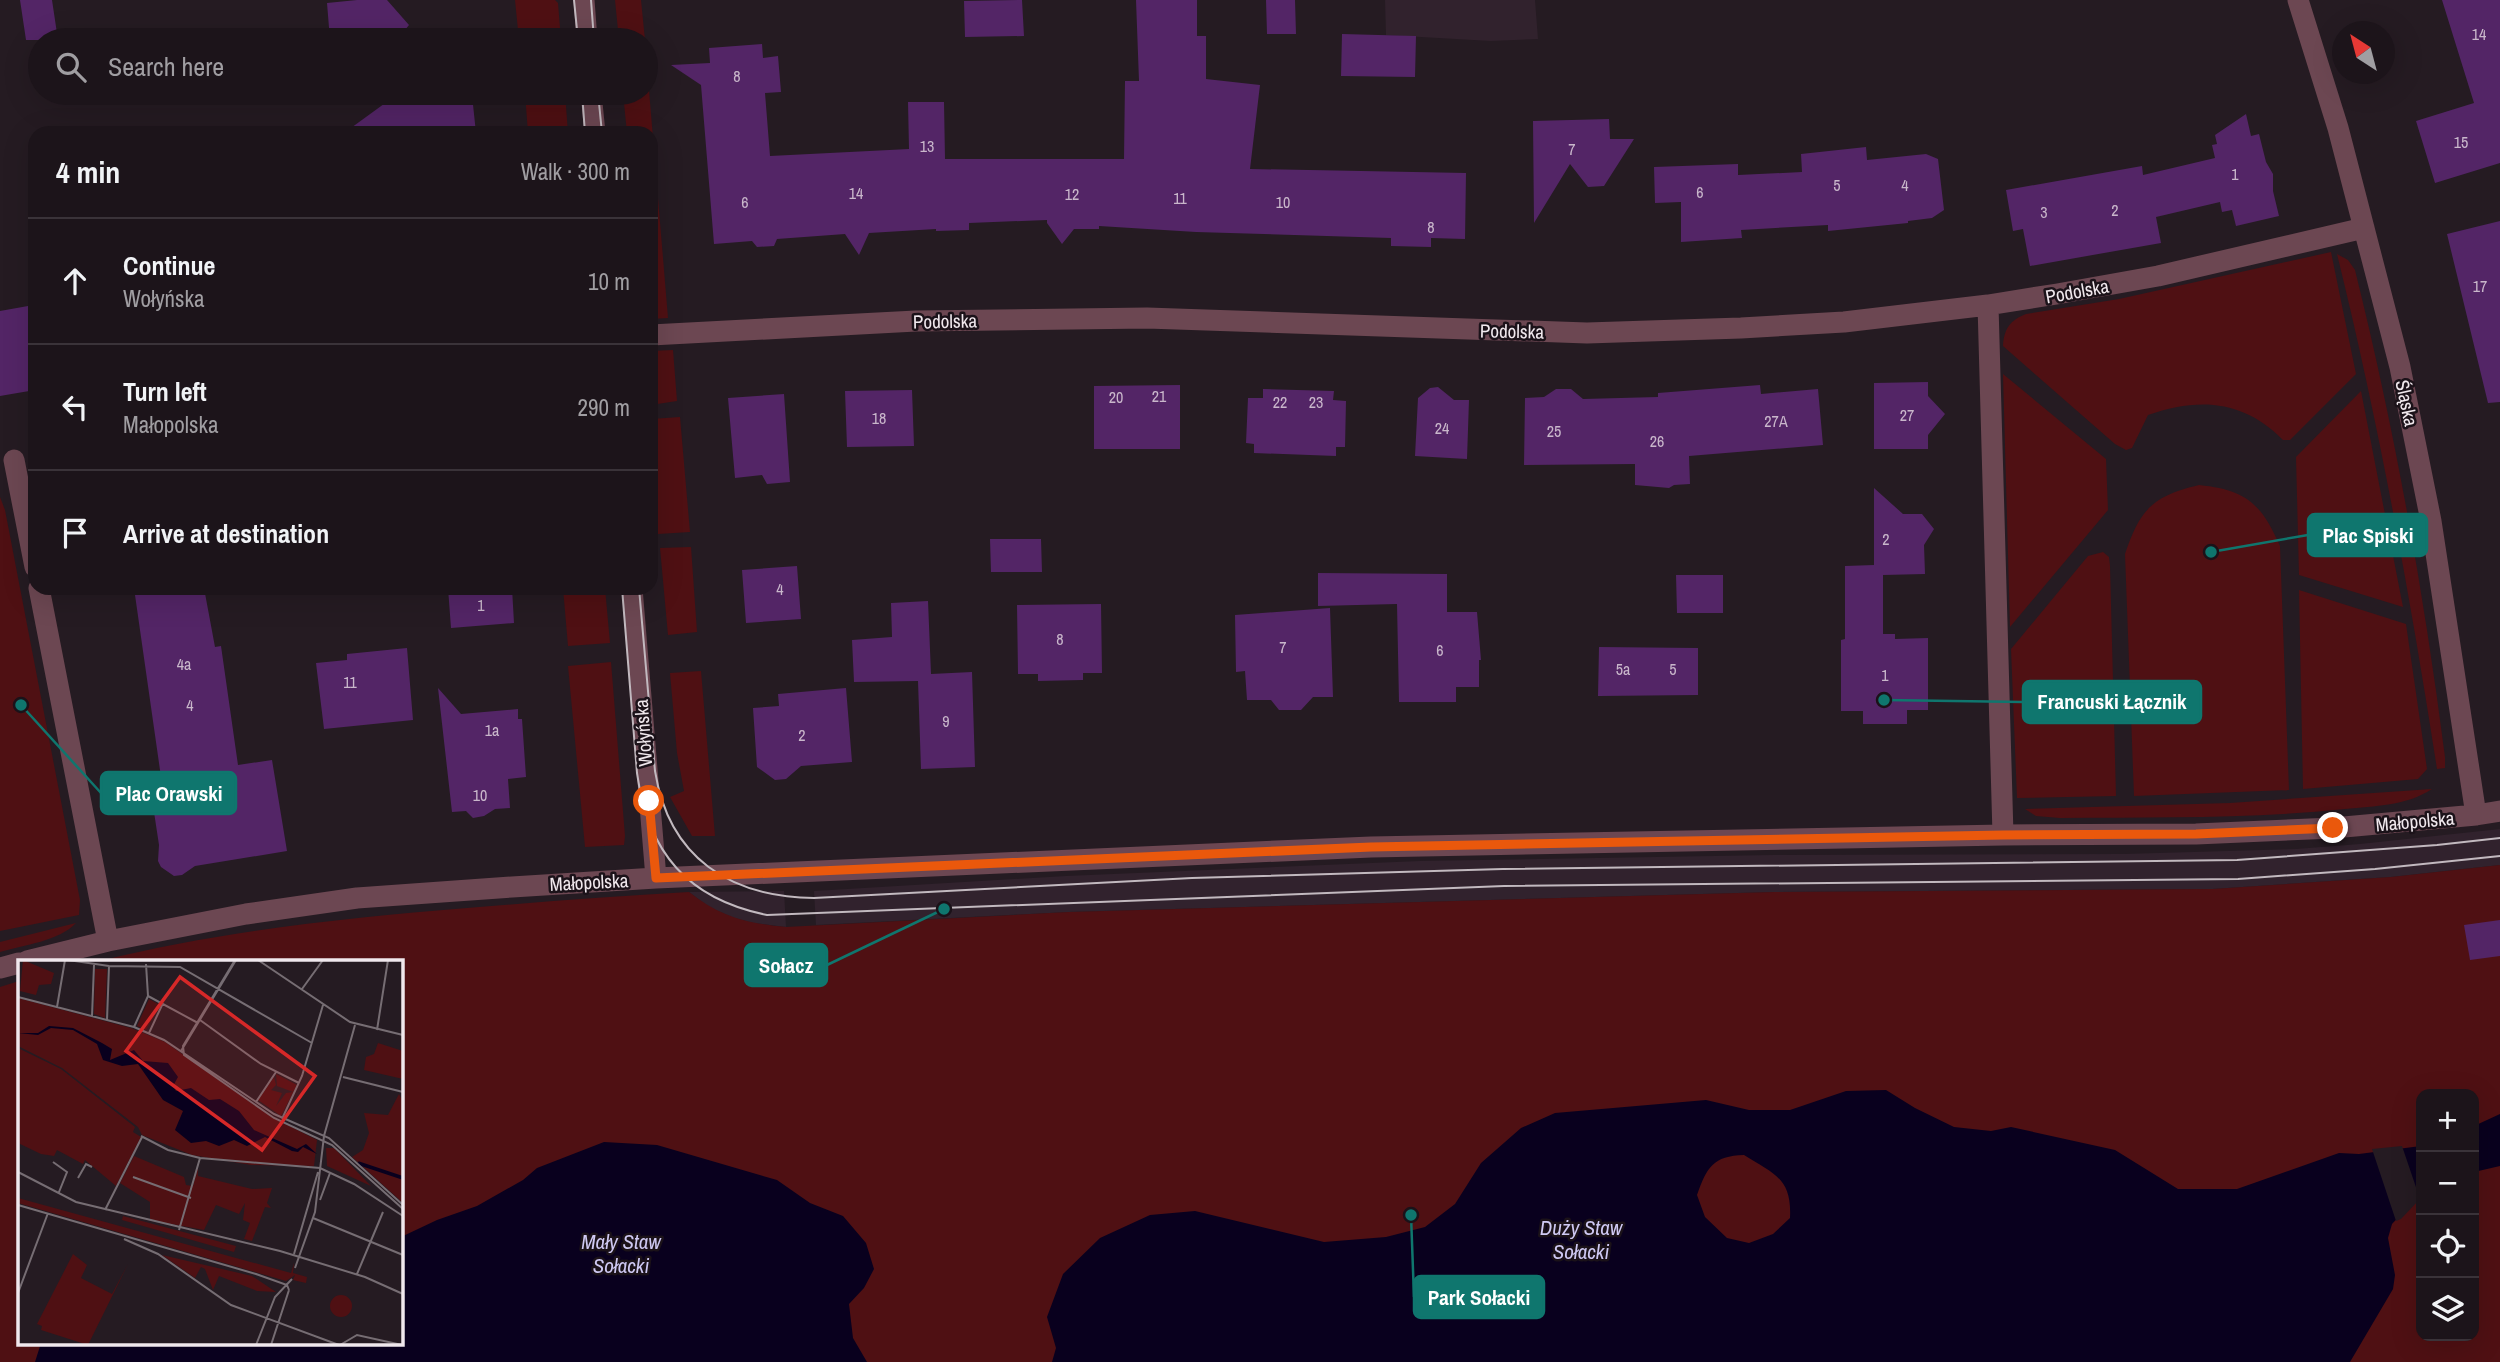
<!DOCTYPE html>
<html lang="en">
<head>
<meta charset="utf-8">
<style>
  body { margin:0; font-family:"Archivo Narrow",sans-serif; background:#292127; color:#f1f3f6 }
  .controls { position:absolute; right:21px; bottom:21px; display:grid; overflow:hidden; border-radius:14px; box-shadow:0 7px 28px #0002 }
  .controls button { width:63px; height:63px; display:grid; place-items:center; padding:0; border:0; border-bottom:2px solid #3a3339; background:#1c141a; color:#f1f3f6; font:35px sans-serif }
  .compass { position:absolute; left:2332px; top:21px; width:63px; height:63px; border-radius:50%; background:#1c141a; box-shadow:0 7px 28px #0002; rotate:324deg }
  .stop { position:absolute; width:21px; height:21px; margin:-16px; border:5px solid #ea580c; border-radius:50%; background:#fff }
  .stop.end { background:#ea580c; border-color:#fff; box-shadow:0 2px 7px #0008 }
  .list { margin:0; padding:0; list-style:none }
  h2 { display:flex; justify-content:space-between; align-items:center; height:91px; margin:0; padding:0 28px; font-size:30px }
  h2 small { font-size:23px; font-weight:400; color:#a09ea2 }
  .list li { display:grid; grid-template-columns:46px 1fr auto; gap:21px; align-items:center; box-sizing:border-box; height:126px; padding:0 28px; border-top:2px solid #3a3339 }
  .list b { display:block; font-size:26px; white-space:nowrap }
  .list p { margin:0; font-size:23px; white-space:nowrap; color:#a09ea2 }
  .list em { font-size:23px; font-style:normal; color:#a09ea2 }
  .icon { flex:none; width:38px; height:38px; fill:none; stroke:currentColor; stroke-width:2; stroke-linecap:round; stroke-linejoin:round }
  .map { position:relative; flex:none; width:2500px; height:1362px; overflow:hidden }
  .search { position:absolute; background:#1c141a; box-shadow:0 7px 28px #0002; left:28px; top:28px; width:630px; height:77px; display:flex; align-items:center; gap:18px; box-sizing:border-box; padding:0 24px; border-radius:38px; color:#a09ea2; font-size:26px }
  .panel { position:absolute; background:#1c141a; box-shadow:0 7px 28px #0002; left:28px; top:126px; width:630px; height:469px; border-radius:21px }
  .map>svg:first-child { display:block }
</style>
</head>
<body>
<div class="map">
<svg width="2500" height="1362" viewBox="0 0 2500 1362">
  <rect width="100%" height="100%" fill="#251b22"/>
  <path fill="#31222d" d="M1385 0H1535L1538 39 1491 41 1386 35Z
    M2500 829V865L2391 877 2213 889 1774 892 1069 912 816 925 814 891 1066 876 1420 861 1773 855 2124 854 2296 849 2360 844Z
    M784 891 786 927 753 923 731 917 709 907 689 892Z"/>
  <path fill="#4f1013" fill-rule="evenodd" d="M515 0H555L558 3 561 40H519Z
    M615 0H641L645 40H619Z
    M646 54 668 318 651 319V133H627L623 93H646Z
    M525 93H565L568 133H528Z
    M2331 252 2356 374 2290 440H2283C2244 400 2199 397 2148 415L2132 448 2126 450 2115 444 2003 346C2004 329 2010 320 2026 314L2119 299Z
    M2337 254 2348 260 2355 270C2395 431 2424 593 2445 757V768L2437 769C2410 595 2379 424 2337 254Z
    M673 350 677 401 651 405V351Z
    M2003 374 2106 459 2108 510 2010 627Z
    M2361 391 2403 607 2299 575 2296 457Z
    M680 417 690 532 658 534 651 447V419Z
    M2199 485C2246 490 2261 503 2280 546L2289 790 2134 796 2125 554C2140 509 2153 496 2199 485Z
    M0 497 5 510 80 900 79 915 0 931Z
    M691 547 697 632 668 635 660 548Z
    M2103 552 2109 557 2110 566 2116 796 2017 798 2011 649 2088 556Z
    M563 588H605L610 643 568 646Z
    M2299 590 2406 624 2427 769 2418 779 2303 789Z
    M611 662 625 836 624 845 585 847 568 666Z
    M701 671 715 836H692L670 797 684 791 677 753 670 673Z
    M2432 789C2406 806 2375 806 2345 809 2250 819 2155 817 2060 818L2036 816 2025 809 2230 803Z
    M2500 865V1362H0V987L19 981V1343H401V961H100C220 931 344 918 467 908 541 902 615 896 689 892 721 917 746 923 786 927L1069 912 1774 892 2213 889 2391 877ZM2421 1094H2474V1336H2421Z
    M76 923C59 941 24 945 0 952V942Z"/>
  <path fill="#09001e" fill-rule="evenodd" d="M1886 1090 1915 1108 1954 1127 1991 1131 2011 1127 2115 1150 2178 1189H2237L2339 1153 2359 1154 2421 1146V1193L2392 1224 2388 1238 2395 1275 2393 1289 2350 1362H1052L1056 1348 1047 1317 1063 1274 1100 1238 1150 1215 1195 1211 1324 1242 1386 1237 1425 1227 1455 1204 1481 1163 1521 1128 1555 1113 1706 1100 1749 1110H1790L1846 1091ZM1744 1155C1774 1174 1792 1178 1790 1218L1773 1234 1749 1243 1727 1238 1705 1217 1697 1195C1707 1167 1713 1156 1744 1155Z
    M2500 1114V1166L2474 1172V1126Z
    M604 1142 657 1145 777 1180 810 1203 843 1216 866 1243 874 1269 864 1288 849 1304 853 1338 867 1362H35L41 1343H401V1237L437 1220 477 1206 523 1180 537 1168Z"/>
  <path fill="#251b22" d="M2402 1146 2420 1199 2401 1219 2396 1221 2372 1149Z"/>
  <path fill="#532566" d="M20 0H52L58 40H26Z
    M357 0H387L409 25 397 40H330L327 3Z
    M1022 0 1024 36 965 37 964 1Z
    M1136 0H1197V36H1206V79L1260 85 1250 169 1466 173 1465 239 1431 238V247L1391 246V238L1196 232 1099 226V229H1074L1062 244 1047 223V220L969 223V230L936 231V229L869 233 859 255 845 234 777 239 774 246 757 247 752 241 714 244 701 85 671 65 710 63 709 48 762 44 763 58 778 56 781 92 765 93 770 156 909 149 908 102H944L945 159H1124L1125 81H1139Z
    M1266 0H1295L1296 34H1267Z
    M2442 0H2500V163L2435 183 2416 121 2474 103Z
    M1342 34 1416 36 1415 77 1341 76Z
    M421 93H440L443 97 472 95 476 133H344L388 101 417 99Z
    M2246 114 2251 136 2259 134 2266 162 2273 174V191L2279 216 2236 226 2232 210 2222 212 2220 202 2156 217 2161 243 2030 266 2023 229 2013 231 2006 190 2142 166 2143 175 2215 158 2212 145 2217 144 2215 135Z
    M1609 119 1610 139H1634L1604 186 1588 187 1570 164 1534 223 1533 121Z
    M1866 147 1867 160 1926 154 1938 159 1944 210 1932 218 1908 221V223L1828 231V225L1741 230 1742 238 1681 242V202L1655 203 1654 167 1738 164V175L1802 172 1801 154Z
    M2500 221V402L2488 403 2447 234Z
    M28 306 35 347V390L0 396V311Z
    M1928 382V396L1945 414 1928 435V449H1874V383Z
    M1180 385V449H1094V386Z
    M1760 385 1761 394 1818 389 1823 445 1689 456 1690 484 1674 485 1669 488 1635 485V464L1524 465 1525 398 1544 397 1556 389H1571L1583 399 1658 397V393Z
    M1438 387 1454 400H1469L1467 459 1415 456 1418 398 1430 388Z
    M1263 389 1334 391 1333 400 1346 401 1345 447H1336V456L1254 453V444L1246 443 1248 398H1263Z
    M912 390 914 446 847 447 845 391Z
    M784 394 790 482 767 484 762 475 735 478 728 398Z
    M1874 488 1903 514H1922L1934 529 1924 545 1925 574 1883 575V634H1895V639L1928 638V710H1907V724H1863V711H1841V640L1845 639V566L1874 565Z
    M990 539H1041L1042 572H991Z
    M797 566 801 619 746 623 742 570Z
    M1318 573 1447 574V612H1477L1481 660H1479V687H1456V702H1399L1397 604 1318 606Z
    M1676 575H1723V613H1677Z
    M134 588H204L215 647 221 646 238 765 272 760 287 851 195 866 182 875 174 876 161 867 158 861 159 845 149 779 161 777Z
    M448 588H512L514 623 451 628Z
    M928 601 931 674 972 672 975 767 921 769 918 681 854 682 852 640 892 637 891 603Z
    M1101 604 1102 673H1083V680L1038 681V674H1018L1017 605Z
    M1330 608 1333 697H1313L1301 710H1279L1271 700H1247L1245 671 1236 672 1235 615Z
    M1599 647 1698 648V695L1598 696Z
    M407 648 413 720 324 729 316 663 347 660V654Z
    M438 688 461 714 518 709V719H522L526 777 508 779 510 808 495 809 484 816 473 818 466 811 452 812Z
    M846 688 852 762 801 766 786 779 775 780 757 767 753 708 779 706 778 694Z
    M2500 920V956L2470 960 2464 925Z"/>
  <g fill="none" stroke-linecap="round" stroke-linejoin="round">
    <path stroke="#6c4752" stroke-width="21" d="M584 0 587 40
      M2298 0 2338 128 2400 367 2431 521 2476 815
      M591 93 595 133
      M1988 305 2003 835
      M651 335 916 321 1147 318 1587 333 1741 328 1844 322 1988 305 2057 294 2158 276 2364 228
      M14 460 35 567
      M39 588 108 941
      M632 588 656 878
      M27 961 108 941 246 914 357 898 512 887 656 878 1371 847 2003 835 2196 834 2333 828 2476 815 2500 811
      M0 968 19 963"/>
    <path stroke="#c2b9bf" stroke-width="2" d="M574 0 578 40
      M591 0 594 40
      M582 93 585 133
      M598 93 602 133
      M622 588 637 773C648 853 688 899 767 915L1504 886 2238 879 2375 869 2500 856
      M639 588 655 771C669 858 730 897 814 898L1192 878 1503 869 2237 860 2437 845 2500 838"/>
  </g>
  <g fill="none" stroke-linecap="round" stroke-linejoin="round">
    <path stroke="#ea580c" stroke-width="9" d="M649 801 656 878 1371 847 2003 835 2196 834 2333 828"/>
  </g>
  <g text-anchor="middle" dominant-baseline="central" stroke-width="5" stroke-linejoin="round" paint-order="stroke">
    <g font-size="16" fill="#c9b7cb">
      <text x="2479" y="34">14</text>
      <text x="737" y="76">8</text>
      <text x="2461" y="142">15</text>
      <text x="927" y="146">13</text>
      <text x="1572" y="149">7</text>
      <text x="2235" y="174">1</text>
      <text x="1837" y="185">5</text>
      <text x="1905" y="185">4</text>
      <text x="1700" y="192">6</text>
      <text x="856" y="193">14</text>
      <text x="1072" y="194">12</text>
      <text x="1180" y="198">11</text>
      <text x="745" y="202">6</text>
      <text x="1283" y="202">10</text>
      <text x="2115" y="210">2</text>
      <text x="2044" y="212">3</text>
      <text x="1431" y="227">8</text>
      <text x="2480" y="286">17</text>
      <text x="1159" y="396">21</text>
      <text x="1116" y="397">20</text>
      <text x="1280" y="402">22</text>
      <text x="1316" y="402">23</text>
      <text x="1907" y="415">27</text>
      <text x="879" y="418">18</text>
      <text x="1776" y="421">27A</text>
      <text x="1442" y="428">24</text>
      <text x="1554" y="431">25</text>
      <text x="1657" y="441">26</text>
      <text x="1886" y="539">2</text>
      <text x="780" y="589">4</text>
      <text x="481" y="605">1</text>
      <text x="1060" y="639">8</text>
      <text x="1283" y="647">7</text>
      <text x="1440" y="650">6</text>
      <text x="184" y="664">4a</text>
      <text x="1623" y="669">5a</text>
      <text x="1673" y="669">5</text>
      <text x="1885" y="675">1</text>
      <text x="350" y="682">11</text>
      <text x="190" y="705">4</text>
      <text x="946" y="721">9</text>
      <text x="492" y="730">1a</text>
      <text x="802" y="735">2</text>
      <text x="480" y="795">10</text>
    </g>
    <g font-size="19" fill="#f0e8ed" stroke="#1b1219">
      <text transform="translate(2077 291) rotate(-10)">Podolska</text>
      <text transform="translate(945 321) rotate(-1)">Podolska</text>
      <text transform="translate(1512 331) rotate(1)">Podolska</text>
      <text transform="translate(2407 403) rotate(78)">Śląska</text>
      <text transform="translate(643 733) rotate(-94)">Wołyńska</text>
      <text transform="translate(2415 821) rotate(-5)">Małopolska</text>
      <text transform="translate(589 882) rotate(-3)">Małopolska</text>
    </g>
    <g font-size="21" font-style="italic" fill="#cfc9f3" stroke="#1b1219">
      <text x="1581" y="1227">Duży Staw<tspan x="1581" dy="24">Sołacki</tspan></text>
      <text x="621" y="1241">Mały Staw<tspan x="621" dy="24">Sołacki</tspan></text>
    </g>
  </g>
  <g transform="translate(18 960)">
    <rect width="385" height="385" fill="#251b22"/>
    <path d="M5 0 36 13 33 24 21 25 18 35 2 31ZM77 9H89L87 58 76 54ZM0 38 113 68 147 82 252 156 299 180 296 206 233 205 174 195 124 175 120 167 44 108 0 86ZM131 39 142 45 128 70 119 66ZM360 83 385 91V119L346 110 348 97 356 94ZM0 88 43 109 117 167 115 172 123 177 98 226 67 200 65 204 39 190 36 196 23 194 0 183ZM258 114 279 125 263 156 240 140 256 117 258 125 253 130 264 133 258 146 268 133 275 132 259 126ZM381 134 385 142V243L334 197 345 190 351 173 346 153 370 155ZM308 188H316L353 226 309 206ZM116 196 166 217 168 225 175 226 180 206V216L234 229 254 228 249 243 253 248 247 247 234 281 226 279 232 263 225 260 227 243 221 254 198 245 186 270 132 260V242L102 223ZM0 238 273 313 276 303 275 313 289 317 288 323 275 320 277 315 268 321 0 243ZM105 256 218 286 216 292 104 260ZM55 294 69 305 63 318 94 334 110 304 70 385 23 370 24 366 19 364ZM144 295 234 316 258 332 239 331 201 316 195 330 187 309 183 307 177 318ZM312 346a11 11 0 1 1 22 0a11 11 0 1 1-22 0Z" fill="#4f1013"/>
    <path d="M31 66 55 68 84 83 94 89 92 100 116 90 125 101 150 103 160 117 155 126 158 131 173 128 191 140 202 139 221 151 236 170 279 189 288 184 299 194 285 187 280 192 274 191 247 177 229 186 216 180 201 186 188 181 173 183 157 170 165 151 145 140 120 104 104 106 85 100 79 84 55 70 33 68 20 75 0 73H20Z" fill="#09001e"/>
    <path fill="none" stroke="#09001e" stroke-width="3.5" d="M340 203 385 218"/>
    <path fill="none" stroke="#766d73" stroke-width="2" d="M50 0 91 6 162 7 294 83M217 0 165 86 166 95 256 158 314 185 385 249M240 0 332 62 385 75M284 29 305 0M130 36 180 63M0 37 116 67 146 80 256 154 311 178 385 245M39 47 47 0M74 56 76 5M89 60 91 6M182 60 243 104 281 123M116 67 130 36 128 4M359 70 370 0M131 73 145 43M163 91 218 0M325 117 385 132M238 142 258 112M264 159 284 116 305 45M123 176 150 190 182 198 302 208 336 224 385 256M35 202 49 212 41 232M0 212 58 242 262 291 347 317 385 334M115 217 173 238M60 218 68 204 74 207M302 240 312 213M0 245 238 314 269 325 271 330M87 250 124 177M295 258 385 295M161 270 182 198M106 279 140 294 213 345 321 385M276 294 300 212M277 308 297 252 306 176 337 65M339 314 365 252M0 333 30 253M238 385 257 337 274 319M253 385 271 330M322 385 339 375 384 385"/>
    <path fill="#d62828" fill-opacity="0.15" stroke="#d62828" stroke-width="3.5" d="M162 17 297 116 244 190 108 91Z"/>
    <rect width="385" height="385" fill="none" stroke="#f0e8ed" stroke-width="3.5"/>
  </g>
  <path fill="none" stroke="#0f766e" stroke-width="2.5" d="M2211 552L2308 535M1884 700L2023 702M21 705L101 793M944 909L827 965M1411 1215L1414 1297"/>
  <g fill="#0f766e" stroke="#1b1219" stroke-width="2.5">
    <circle cx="2211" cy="552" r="7"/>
    <circle cx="1884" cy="700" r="7"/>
    <circle cx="21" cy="705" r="7"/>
    <circle cx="944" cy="909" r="7"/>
    <circle cx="1411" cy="1215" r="7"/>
  </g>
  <g fill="#0f766e" stroke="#0f766e" stroke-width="2.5">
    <rect x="2308" y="514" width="119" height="42" rx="7"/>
    <rect x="2023" y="681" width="178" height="42" rx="7"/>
    <rect x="101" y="772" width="135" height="42" rx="7"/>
    <rect x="745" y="944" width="82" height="42" rx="7"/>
    <rect x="1414" y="1276" width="130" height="42" rx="7"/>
  </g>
  <g font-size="21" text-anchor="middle" font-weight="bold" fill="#fff">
    <text x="2368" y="543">Plac Spiski</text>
    <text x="2112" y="709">Francuski Łącznik</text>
    <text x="169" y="801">Plac Orawski</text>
    <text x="786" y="973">Sołacz</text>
    <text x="1479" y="1305">Park Sołacki</text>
  </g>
</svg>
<div class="controls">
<button>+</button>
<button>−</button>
<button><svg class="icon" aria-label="locate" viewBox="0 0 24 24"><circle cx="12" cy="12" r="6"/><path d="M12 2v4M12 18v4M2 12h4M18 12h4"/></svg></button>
<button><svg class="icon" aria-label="layers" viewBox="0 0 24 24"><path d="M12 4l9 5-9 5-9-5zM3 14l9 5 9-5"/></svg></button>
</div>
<svg class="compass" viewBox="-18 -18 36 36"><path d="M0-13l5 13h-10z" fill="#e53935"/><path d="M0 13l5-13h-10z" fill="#a09ea2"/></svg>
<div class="stop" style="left:649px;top:801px"></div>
<div class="stop end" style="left:2333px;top:828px"></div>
<div class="search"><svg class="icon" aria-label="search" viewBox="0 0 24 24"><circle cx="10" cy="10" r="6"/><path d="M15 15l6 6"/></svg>Search here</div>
<section class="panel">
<h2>4 min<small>Walk · 300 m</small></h2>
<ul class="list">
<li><svg class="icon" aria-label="ahead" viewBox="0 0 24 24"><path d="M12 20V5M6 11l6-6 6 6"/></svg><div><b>Continue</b><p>Wołyńska</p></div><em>10 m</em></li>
<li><svg class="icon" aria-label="left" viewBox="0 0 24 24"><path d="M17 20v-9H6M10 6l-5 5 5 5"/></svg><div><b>Turn left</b><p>Małopolska</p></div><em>290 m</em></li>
<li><svg class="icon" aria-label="arrive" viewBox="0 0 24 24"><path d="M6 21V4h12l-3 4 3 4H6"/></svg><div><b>Arrive at destination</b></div></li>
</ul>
</section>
</div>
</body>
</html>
